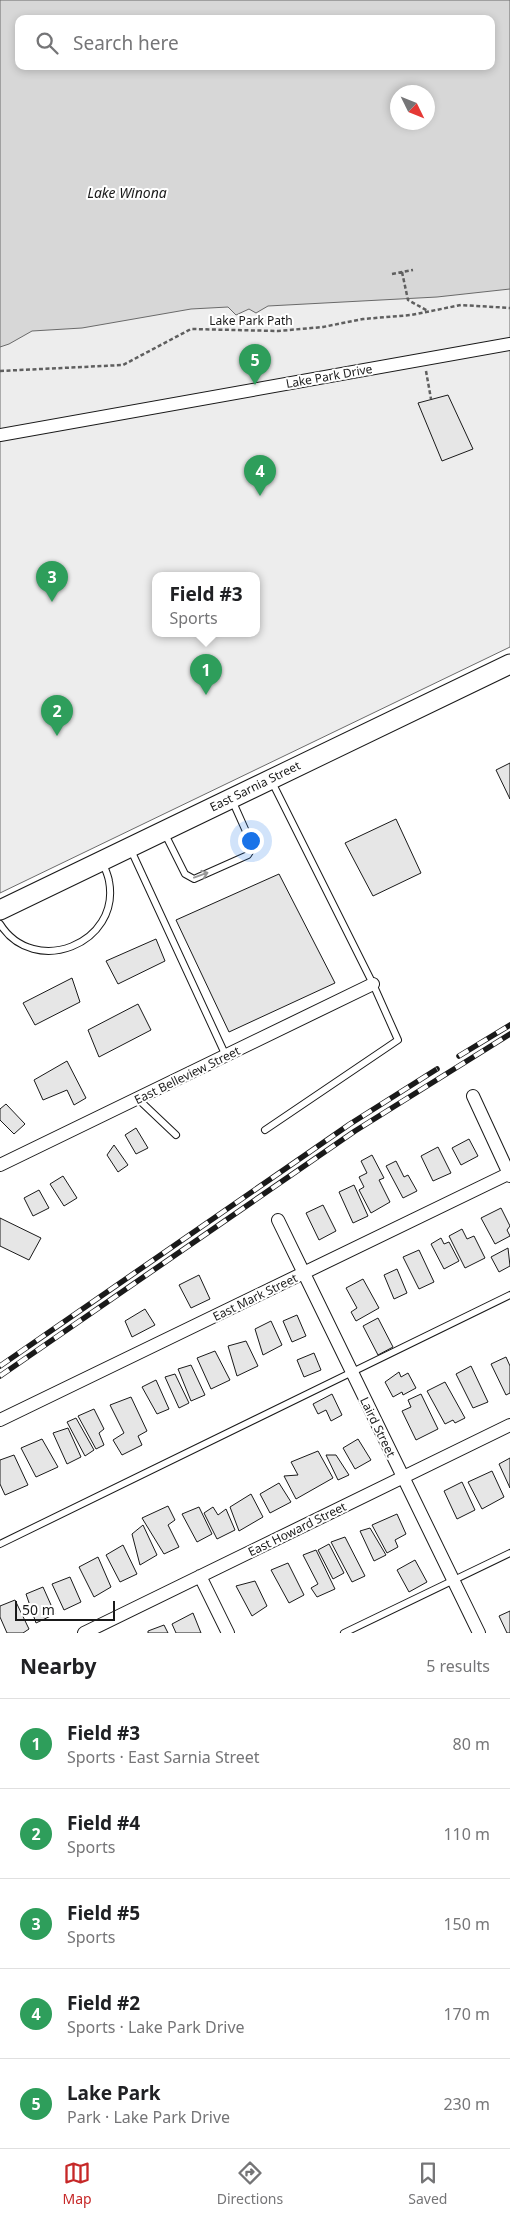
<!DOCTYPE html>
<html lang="en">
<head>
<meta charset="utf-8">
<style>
  body { margin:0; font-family:"Noto Sans",sans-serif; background:#f6f6f6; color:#202124 }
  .compass { position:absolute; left:390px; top:85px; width:45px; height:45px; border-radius:50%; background:#fff; box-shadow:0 2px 8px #0003; rotate:133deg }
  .scale { position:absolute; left:15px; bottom:12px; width:100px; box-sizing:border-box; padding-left:5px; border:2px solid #1a1a1a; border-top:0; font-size:14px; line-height:18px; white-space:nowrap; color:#1a1a1a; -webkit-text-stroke:4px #fff; paint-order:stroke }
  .you { position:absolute; left:250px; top:840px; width:18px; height:18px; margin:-12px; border:4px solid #fff; border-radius:50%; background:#1a73e8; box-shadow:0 0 0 8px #1a73e833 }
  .badge { display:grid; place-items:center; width:32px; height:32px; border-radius:50%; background:#c62828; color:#fff; font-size:16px; font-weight:700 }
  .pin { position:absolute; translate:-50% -41px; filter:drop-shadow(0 1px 2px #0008) }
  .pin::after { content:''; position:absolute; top:26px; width:18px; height:15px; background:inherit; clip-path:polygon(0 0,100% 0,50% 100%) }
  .popup { position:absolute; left:152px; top:572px; width:108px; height:65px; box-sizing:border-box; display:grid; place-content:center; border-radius:10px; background:#fff; filter:drop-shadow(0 1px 4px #0005); font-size:16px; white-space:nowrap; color:#757577 }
  .popup b { font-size:19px; color:#202124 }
  .popup::after { content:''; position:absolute; left:50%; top:100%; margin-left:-10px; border:10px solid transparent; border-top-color:#fff }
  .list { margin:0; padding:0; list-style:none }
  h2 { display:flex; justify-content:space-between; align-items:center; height:65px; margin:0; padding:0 20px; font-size:21px }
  h2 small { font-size:16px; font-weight:400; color:#757577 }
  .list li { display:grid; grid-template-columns:32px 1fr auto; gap:15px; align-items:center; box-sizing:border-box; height:90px; padding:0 20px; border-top:1px solid #e0e0e0 }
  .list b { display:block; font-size:19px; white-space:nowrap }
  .list p { margin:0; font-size:16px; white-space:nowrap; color:#757577 }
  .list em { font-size:16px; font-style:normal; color:#757577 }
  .icon { flex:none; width:28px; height:28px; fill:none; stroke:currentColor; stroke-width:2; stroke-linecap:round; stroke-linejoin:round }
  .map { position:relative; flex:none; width:510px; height:1633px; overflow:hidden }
  .search { position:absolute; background:#fff; box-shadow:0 2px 8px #0003; left:15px; right:15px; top:15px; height:55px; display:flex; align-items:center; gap:12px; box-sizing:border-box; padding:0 18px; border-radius:10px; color:#757577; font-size:19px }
  .sheet { height:515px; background:#fff }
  nav { display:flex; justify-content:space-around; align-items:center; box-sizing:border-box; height:70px; border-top:1px solid #e0e0e0; background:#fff; font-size:14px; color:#757577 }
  nav a { display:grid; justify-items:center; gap:2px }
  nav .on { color:#c62828 }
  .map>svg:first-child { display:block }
</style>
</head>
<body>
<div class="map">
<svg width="510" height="1633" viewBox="0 0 510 1633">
  <rect width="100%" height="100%" fill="#fff"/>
  <path fill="#ededed" stroke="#6a6a6a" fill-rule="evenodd" d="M0 0H510V647L0 893ZM19 19H491V66H19ZM398 92H428V122H398ZM156 576H256V634H156Z"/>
  <path fill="#d7d7d7" stroke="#6a6a6a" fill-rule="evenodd" d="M0 0H510V289L437 297 268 306 256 313 249 309 236 315 228 307 191 309 82 328 32 331 9 344 0 347ZM19 19H491V66H19ZM398 92H428V122H398Z"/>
  <path fill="#e6e6e6" stroke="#1a1a1a" d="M448 395 473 449 442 461 418 403Z
    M510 763V799L496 770Z
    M396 819 421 873 373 896 345 843Z
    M279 874 335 983 229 1032 176 920Z
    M156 939 165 961 118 984 106 961Z
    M72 978 80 1002 35 1025 23 1003Z
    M138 1004 151 1030 99 1057 88 1030Z
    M67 1061 86 1098 74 1105 67 1090 43 1100 34 1080Z
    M6 1104 25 1124 14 1134 0 1120V1109Z
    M136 1128 148 1148 136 1154 125 1135Z
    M469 1139 478 1156 461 1165 452 1148Z
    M114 1145 128 1165 118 1172 107 1155Z
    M438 1147 451 1173 433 1181 421 1156Z
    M372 1155 384 1178 379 1180 390 1202 371 1213 359 1190 364 1187 359 1177 367 1173 361 1161Z
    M396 1161 404 1177 408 1175 417 1191 403 1198 386 1166Z
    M63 1176 77 1198 64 1206 50 1184Z
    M354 1185 368 1216 353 1223 339 1192Z
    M39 1190 49 1208 33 1216 24 1198Z
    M323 1205 336 1231 319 1240 306 1213Z
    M501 1208 510 1226 507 1230 510 1236 495 1244 481 1218Z
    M0 1218 41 1238 29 1260 0 1246Z
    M462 1229 467 1239 474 1236 485 1258 465 1268 449 1236Z
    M441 1238 444 1244 449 1242 459 1261 444 1269 431 1244Z
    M508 1248 510 1266 499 1272 491 1257Z
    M419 1250 434 1282 419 1289 403 1257Z
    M397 1269 407 1293 394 1299 384 1275Z
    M199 1275 210 1299 191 1308 179 1285Z
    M363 1279 379 1308 356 1321 351 1312 357 1308 346 1288Z
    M145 1309 155 1325 132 1337 125 1321Z
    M297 1315 306 1336 292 1342 283 1321Z
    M378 1318 393 1347 378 1355 363 1326Z
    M271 1321 282 1345 263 1355 255 1329Z
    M246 1341 258 1366 237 1376 228 1346Z
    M215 1351 230 1380 211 1389 197 1358Z
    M314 1353 321 1370 304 1377 297 1360Z
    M506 1357 510 1366V1393L506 1395 491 1364Z
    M191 1365 205 1395 191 1401 178 1369Z
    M471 1366 488 1402 473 1408 456 1374Z
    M399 1372 401 1377 408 1373 416 1388 403 1395 402 1392 393 1397 385 1382Z
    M175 1374 189 1403 179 1408 165 1377Z
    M156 1380 169 1409 157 1414 142 1387Z
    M445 1382 465 1418 455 1423 453 1420 445 1424 427 1391Z
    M332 1394 342 1415 331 1421 326 1410 318 1414 313 1404Z
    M421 1394 438 1429 416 1440 402 1411 411 1407 408 1400Z
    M131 1397 147 1431 138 1436 142 1445 122 1455 113 1440 124 1433 110 1405Z
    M94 1409 104 1429 99 1433 104 1445 96 1449 78 1416Z
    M76 1418 94 1450 85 1456 67 1422Z
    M68 1428 81 1457 67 1464 53 1433Z
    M42 1439 58 1467 36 1477 21 1448Z
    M358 1439 371 1460 355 1469 343 1448Z
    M318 1451 333 1478 296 1499 284 1476 298 1475 291 1462Z
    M14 1455 28 1485 5 1495 0 1484V1460Z
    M326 1455H336L349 1475 338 1480Z
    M510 1458V1488L499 1464Z
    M492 1471 504 1497 482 1509 468 1482Z
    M462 1482 475 1510 457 1519 444 1491Z
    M279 1483 291 1502 270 1513 260 1494Z
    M251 1494 263 1517 239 1531 230 1507Z
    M168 1506 175 1520 168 1525 179 1547 164 1554 142 1518Z
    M199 1507 212 1534 197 1542 182 1514Z
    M213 1507 218 1515 226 1509 235 1530 217 1539 204 1513Z
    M397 1514 406 1534 395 1540 398 1547 387 1553 372 1525Z
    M143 1525 157 1555 140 1565 132 1534Z
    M370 1528 386 1555 374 1561 360 1531Z
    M345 1537 365 1576 352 1582 331 1542Z
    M329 1544 344 1573 333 1579 318 1550Z
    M123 1545 137 1574 120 1582 106 1555Z
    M316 1550 335 1589 317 1597 311 1588 318 1584 303 1555Z
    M98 1557 111 1587 94 1597 79 1567Z
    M415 1560 427 1582 409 1592 397 1570Z
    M288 1563 304 1595 289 1603 271 1570Z
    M70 1577 81 1602 64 1610 52 1584Z
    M255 1581 267 1606 252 1616 236 1586Z
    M43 1587 55 1614 36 1623 26 1594Z
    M15 1600 29 1629 23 1633H7L0 1617V1606Z
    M510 1611V1633H507L499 1616Z
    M193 1613 201 1633H176L172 1624Z
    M164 1625 168 1633H148V1631Z"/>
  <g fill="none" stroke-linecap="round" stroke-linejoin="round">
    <g stroke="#1a1a1a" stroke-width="8">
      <path id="lane" d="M164 832 185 874 194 879 248 855 253 847 232 800
        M130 848 226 1056
        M0 924C34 978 121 944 109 881 108 875 105 869 103 863
        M138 1099 176 1135
        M265 1130 398 1040 373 984 271 780
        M0 1544 510 1295
        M344 1633 510 1553"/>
    </g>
    <g stroke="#1a1a1a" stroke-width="14">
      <path id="street" d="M0 435 510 344
        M473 1096 510 1176
        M0 1165 373 984
        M278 1220 479 1633
        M0 1420 510 1173
        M200 1576 228 1633
        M84 1633 510 1425"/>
    </g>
    <g stroke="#1a1a1a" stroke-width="21">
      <path id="primary" d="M0 910 510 664"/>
    </g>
    <path stroke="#5f5f5f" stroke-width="2.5" stroke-dasharray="4 2.5" stroke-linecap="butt" d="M402 272 408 300 428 311
      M392 274 413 270
      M0 371 123 365 191 329 278 331 323 327 363 319 411 315 461 305 510 308
      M426 371 431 399"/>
    <use href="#lane" stroke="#fff" stroke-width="6"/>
    <use href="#street" stroke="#fff" stroke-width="12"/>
    <use href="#primary" stroke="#fff" stroke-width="19"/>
    <g stroke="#1a1a1a" stroke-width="5.5">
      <path id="rail" d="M459 1056 510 1025
        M0 1366 350 1124 437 1069
        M0 1376 355 1131 510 1034"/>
    </g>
    <use href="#rail" stroke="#fff" stroke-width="4" stroke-dasharray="11" stroke-linecap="butt"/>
  </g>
  <defs><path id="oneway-shaft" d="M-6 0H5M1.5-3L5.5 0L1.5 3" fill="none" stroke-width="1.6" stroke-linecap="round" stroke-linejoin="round" transform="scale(1.25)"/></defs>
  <use stroke="#989898" href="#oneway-shaft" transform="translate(201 875) rotate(-20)"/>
  <g text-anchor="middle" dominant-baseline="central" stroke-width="4" stroke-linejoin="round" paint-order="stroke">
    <g font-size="12" fill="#1a1a1a" stroke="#fff">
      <text x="251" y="320">Lake Park Path</text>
      <text transform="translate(329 376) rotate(-10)">Lake Park Drive</text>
      <text transform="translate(255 786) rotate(-26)">East Sarnia Street</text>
      <text transform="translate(187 1075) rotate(-26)">East Belleview Street</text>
      <text transform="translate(255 1297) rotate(-26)">East Mark Street</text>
      <text transform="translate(378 1427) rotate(64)">Laird Street</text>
      <text transform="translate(297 1529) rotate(-26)">East Howard Street</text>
    </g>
    <g font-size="14" font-style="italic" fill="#1a1a1a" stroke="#fff">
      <text x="127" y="192">Lake Winona</text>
    </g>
  </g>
</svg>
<svg class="compass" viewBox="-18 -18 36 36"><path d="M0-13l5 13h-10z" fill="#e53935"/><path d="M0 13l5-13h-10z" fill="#757577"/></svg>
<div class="scale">50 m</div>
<div class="you"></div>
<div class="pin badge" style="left:206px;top:695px;background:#2e9e5b">1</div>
<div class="popup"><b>Field #3</b>Sports</div>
<div class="pin badge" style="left:57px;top:736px;background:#2e9e5b">2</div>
<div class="pin badge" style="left:52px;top:602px;background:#2e9e5b">3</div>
<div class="pin badge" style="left:260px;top:496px;background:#2e9e5b">4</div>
<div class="pin badge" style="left:255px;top:385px;background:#2e9e5b">5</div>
<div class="search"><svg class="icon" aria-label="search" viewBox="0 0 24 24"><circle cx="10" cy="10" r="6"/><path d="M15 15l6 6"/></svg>Search here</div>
</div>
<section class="sheet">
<h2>Nearby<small>5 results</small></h2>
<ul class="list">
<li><span class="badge" style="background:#2e9e5b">1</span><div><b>Field #3</b><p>Sports · East Sarnia Street</p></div><em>80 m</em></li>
<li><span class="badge" style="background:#2e9e5b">2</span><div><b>Field #4</b><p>Sports</p></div><em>110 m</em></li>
<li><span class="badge" style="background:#2e9e5b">3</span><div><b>Field #5</b><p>Sports</p></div><em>150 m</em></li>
<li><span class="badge" style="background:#2e9e5b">4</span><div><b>Field #2</b><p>Sports · Lake Park Drive</p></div><em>170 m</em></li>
<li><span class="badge" style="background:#2e9e5b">5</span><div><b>Lake Park</b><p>Park · Lake Park Drive</p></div><em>230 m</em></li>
</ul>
</section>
<nav>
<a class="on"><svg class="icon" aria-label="map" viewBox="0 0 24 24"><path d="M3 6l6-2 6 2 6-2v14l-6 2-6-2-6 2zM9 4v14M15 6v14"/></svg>Map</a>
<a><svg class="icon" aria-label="directions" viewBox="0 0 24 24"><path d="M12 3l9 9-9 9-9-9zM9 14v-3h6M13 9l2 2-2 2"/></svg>Directions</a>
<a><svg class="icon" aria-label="saved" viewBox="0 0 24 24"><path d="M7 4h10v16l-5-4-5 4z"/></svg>Saved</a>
</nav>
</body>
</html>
